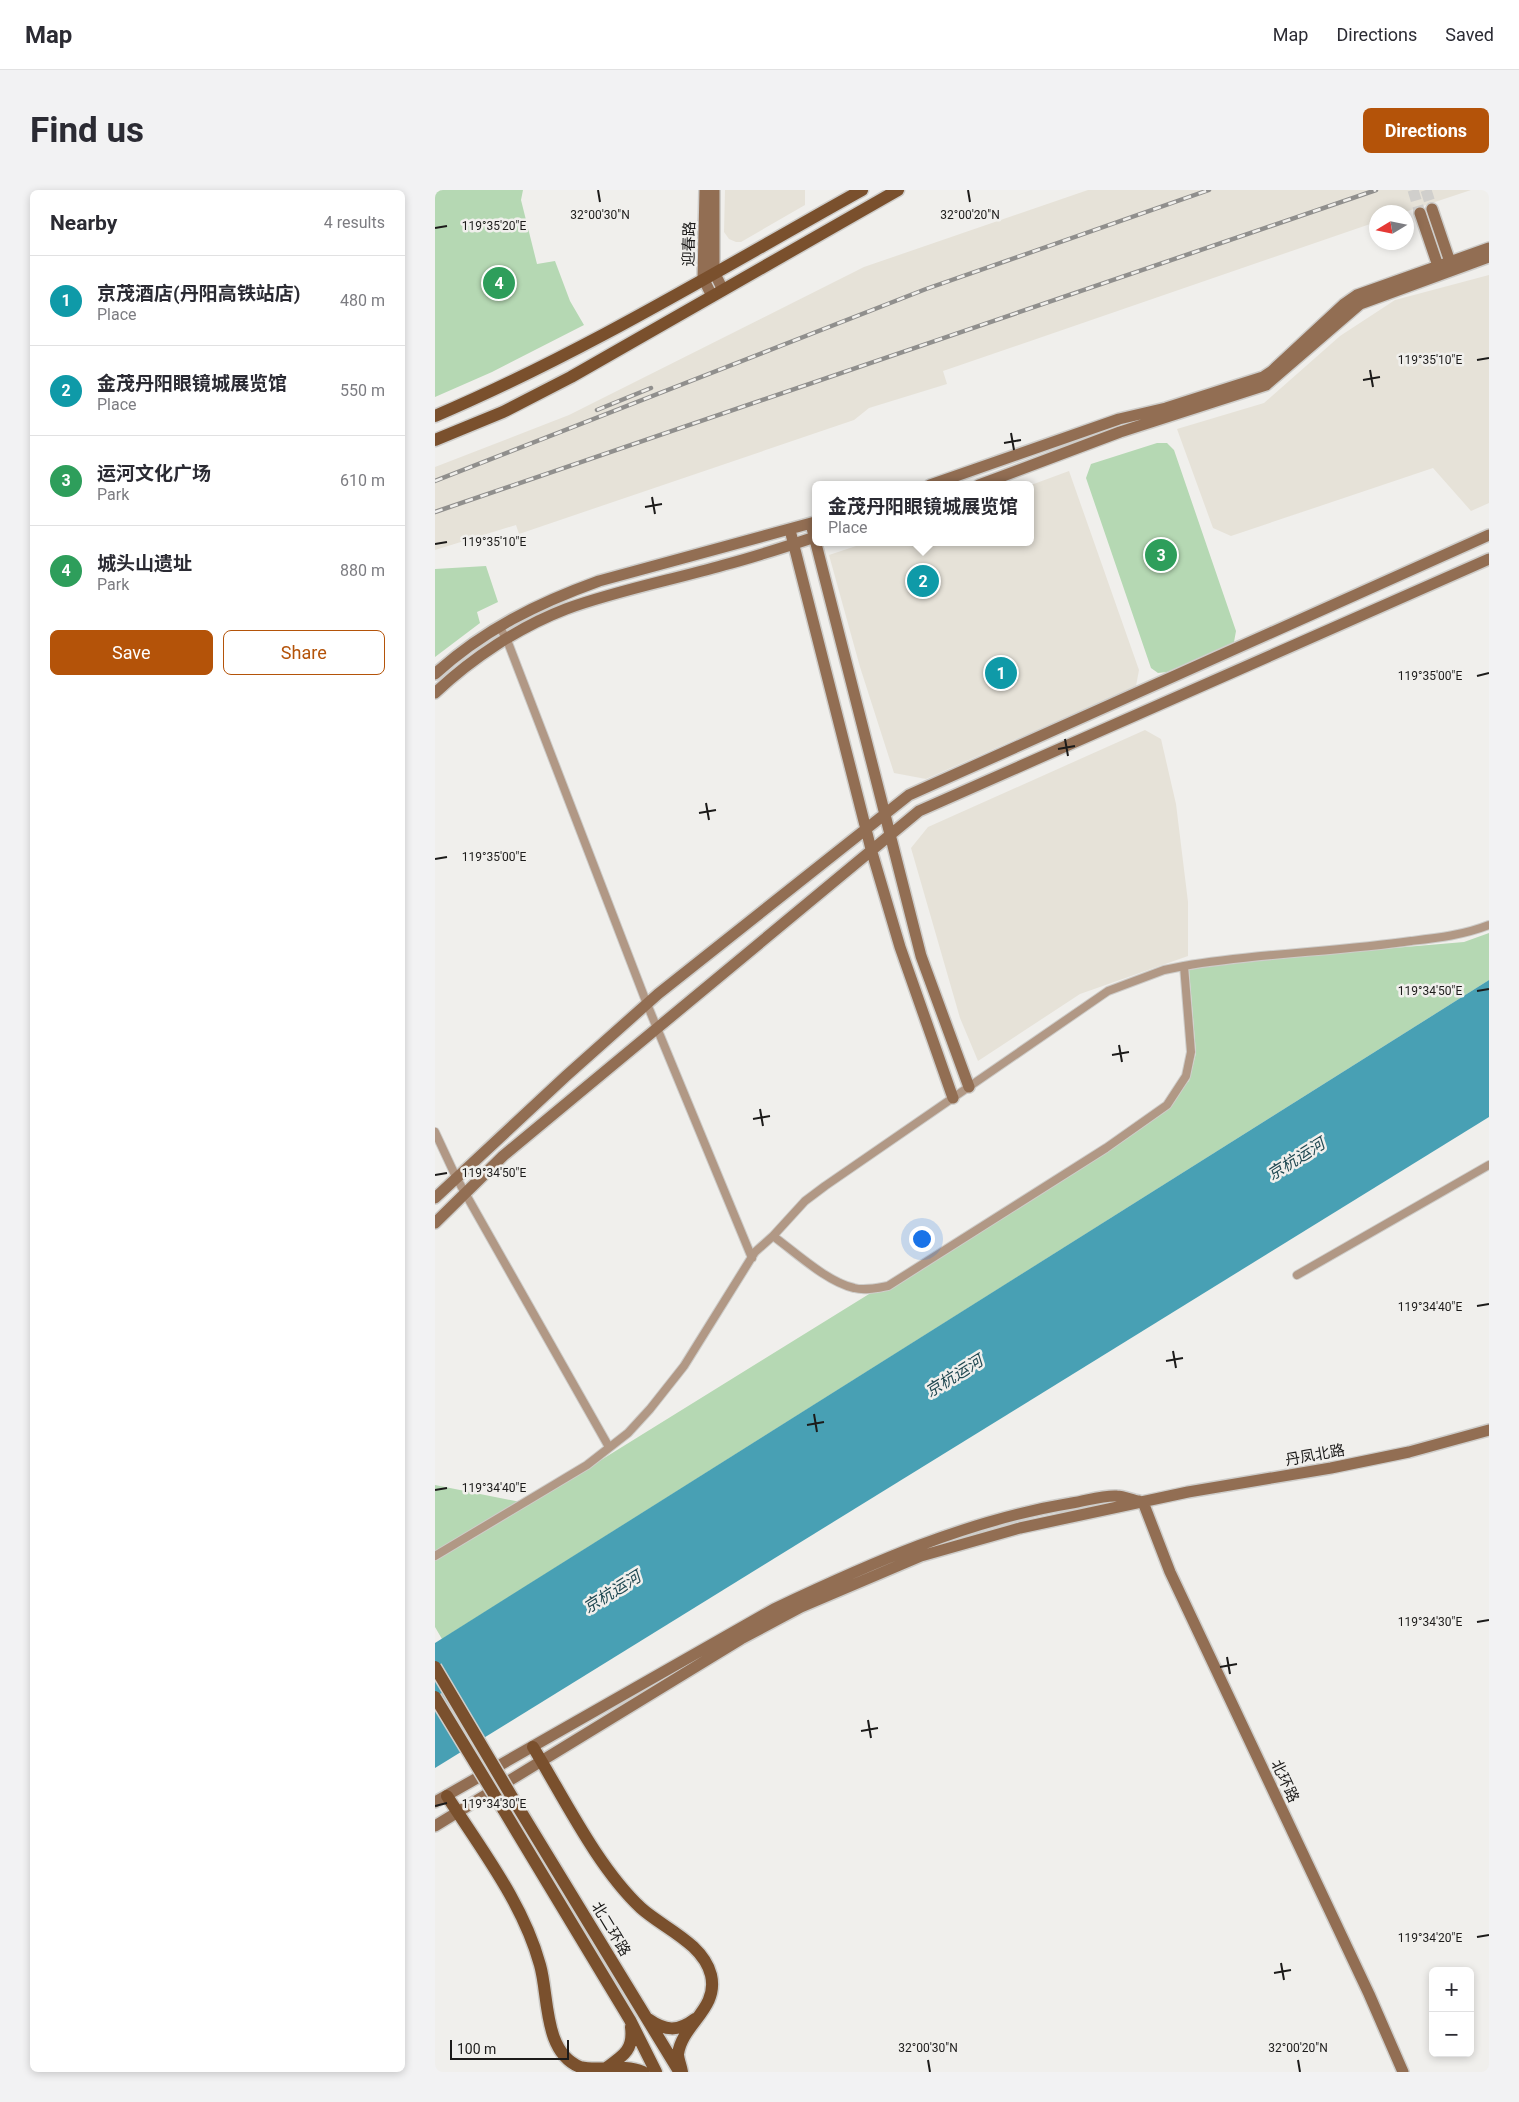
<!DOCTYPE html>
<html lang="en">
<head>
<meta charset="utf-8">
<style>
  body { margin:0; font-family:Roboto,"Noto Sans SC",sans-serif; background:#f2f2f3; color:#2b2b33 }
  .controls { position:absolute; right:15px; bottom:15px; display:grid; overflow:hidden; border-radius:8px; box-shadow:0 2px 8px #0003 }
  .controls button { width:45px; height:45px; display:grid; place-items:center; padding:0; border:0; border-bottom:1px solid #e1e1e2; background:#fff; color:#2b2b33; font:25px sans-serif }
  .compass { position:absolute; left:934px; top:15px; width:45px; height:45px; border-radius:50%; background:#fff; box-shadow:0 2px 8px #0003; rotate:260deg }
  .scale { position:absolute; left:15px; bottom:12px; width:119px; box-sizing:border-box; padding-left:5px; border:2px solid #1c1b1a; border-top:0; font-size:14px; line-height:18px; white-space:nowrap; color:#1c1b1a; -webkit-text-stroke:4px #f0efec; paint-order:stroke }
  .you { position:absolute; left:486px; top:1048px; width:18px; height:18px; margin:-12px; border:4px solid #fff; border-radius:50%; background:#1a73e8; box-shadow:0 0 0 8px #1a73e833 }
  .badge { display:grid; place-items:center; width:32px; height:32px; border-radius:50%; background:#b45309; color:#fff; font-size:16px; font-weight:700 }
  .pin { position:absolute; translate:-50% -50%; border:2px solid #fff; box-shadow:0 1px 5px #0006 }
  .popup { position:absolute; left:377px; top:291px; width:222px; height:65px; box-sizing:border-box; display:grid; place-content:center; border-radius:8px; background:#fff; filter:drop-shadow(0 1px 4px #0005); font-size:16px; white-space:nowrap; color:#7c7c81 }
  .popup b { font-size:19px; color:#2b2b33 }
  .popup::after { content:''; position:absolute; left:50%; top:100%; margin-left:-10px; border:10px solid transparent; border-top-color:#fff }
  .list { margin:0; padding:0; list-style:none }
  h2 { display:flex; justify-content:space-between; align-items:center; height:65px; margin:0; padding:0 20px; font-size:21px }
  h2 small { font-size:16px; font-weight:400; color:#7c7c81 }
  .list li { display:grid; grid-template-columns:32px 1fr auto; gap:15px; align-items:center; box-sizing:border-box; height:90px; padding:0 20px; border-top:1px solid #e1e1e2 }
  .list b { display:block; font-size:19px; white-space:nowrap }
  .list p { margin:0; font-size:16px; white-space:nowrap; color:#7c7c81 }
  .list em { font-size:16px; font-style:normal; color:#7c7c81 }
  .actions { display:flex; gap:10px; padding:15px 20px }
  .actions a { flex:1; padding:11px 0; border:1px solid #b45309; border-radius:8px; text-align:center; font-size:18px; color:#b45309 }
  .actions .main { background:#b45309; color:#fff }
  .map { position:relative; flex:none; width:1054px; height:1882px; overflow:hidden; border-radius:8px }
  header { display:flex; align-items:center; gap:30px; box-sizing:border-box; height:70px; padding:0 25px; background:#fff; border-bottom:1px solid #e1e1e2 }
  header strong { font-size:24px }
  nav { display:flex; gap:28px; margin-inline-start:auto; font-size:18px }
  .intro { display:flex; align-items:center; justify-content:space-between; box-sizing:border-box; height:120px; padding:0 30px }
  h1 { margin:0; font-size:35px }
  .button { padding:12px 22px; border-radius:8px; background:#b45309; color:#fff; font-size:18px; font-weight:700 }
  main { display:flex; gap:30px; padding:0 30px }
  aside { flex:1; background:#fff; border-radius:8px; box-shadow:0 2px 8px #0003 }
  .map>svg:first-child { display:block }
</style>
</head>
<body>
<header>
<strong>Map</strong>
<nav><a>Map</a><a>Directions</a><a>Saved</a></nav>
</header>
<div class="intro"><h1>Find us</h1><a class="button">Directions</a></div>
<main>
<aside>
<h2>Nearby<small>4 results</small></h2>
<ul class="list">
<li><span class="badge" style="background:#0f9aa8">1</span><div><b>京茂酒店(丹阳高铁站店)</b><p>Place</p></div><em>480 m</em></li>
<li><span class="badge" style="background:#0f9aa8">2</span><div><b>金茂丹阳眼镜城展览馆</b><p>Place</p></div><em>550 m</em></li>
<li><span class="badge" style="background:#2e9e5b">3</span><div><b>运河文化广场</b><p>Park</p></div><em>610 m</em></li>
<li><span class="badge" style="background:#2e9e5b">4</span><div><b>城头山遗址</b><p>Park</p></div><em>880 m</em></li>
</ul>
<div class="actions"><a class="main">Save</a><a>Share</a></div>
</aside>
<div class="map">
<svg width="1054" height="1882" viewBox="0 0 1054 1882">
  <rect width="100%" height="100%" fill="#f0efec"/>
  <path fill="#e6e2d8" d="M290 0H370V15L306 52H301L294 49 289 42Z
    M653 0H1036L970 22H942L941 32 508 181 512 194 434 218 419 230 84 344 81 335 0 360V277L134 225 429 77Z
    M1054 85V313L1036 321 998 278 796 346 778 338 742 239 829 213 905 146 960 110Z
    M634 281 704 480 701 496 491 589 459 583 425 477 394 365 433 352H596V295Z
    M710 540 726 549 741 614 753 712V766L645 804 543 871 525 828 476 658 493 637Z"/>
  <path fill="#b5d8b3" d="M0 0H88L86 10 102 74 120 71 135 111 149 135 57 182 0 207Z
    M722 253H732L739 260 801 441 799 452 790 459 732 482 723 483 716 478 651 288 656 274Z
    M51 376 63 412 42 422 45 433 0 467V379Z
    M1054 743V790L7 1449 0 1437V1295L95 1314 728 922 746 897 754 891 761 863 754 780 795 772 1029 752Z"/>
  <path fill="#48a0b4" d="M1054 790V927L0 1578V1453Z"/>
  <g fill="none" stroke-linecap="round" stroke-linejoin="round">
    <path stroke="#d0cfcc" stroke-width="11" stroke-dasharray="11 5.5" stroke-linecap="butt" d="M978 0 985 23
      M991 0 997 19"/>
    <g stroke="#cecdca" stroke-width="10">
      <path id="street" d="M64 436 72 450 212 814 317 1068
        M0 942 21 987 174 1257
        M338 1046 370 1011 390 996 673 801 729 780 749 776
        M862 1085 1054 975
        M0 1366 152 1275 193 1243 215 1219 249 1176 320 1062 338 1046C360 1062 392 1092 419 1098 430 1101 442 1098 453 1096L671 958 732 915 751 886 756 862 749 776C824 763 901 762 976 751 1002 748 1029 745 1054 735"/>
    </g>
    <g stroke="#cecdca" stroke-width="14">
      <path id="secondary" d="M270 0 268 88 277 106
        M279 0V82L288 100
        M985 23 1003 76 1011 82 1015 72 997 19
        M495 295 684 229 731 218 828 187 837 181 909 114 922 105 1054 58
        M544 295 685 242 831 195 925 114 1054 67
        M376 334 486 766 534 897
        M355 340 436 659 465 757 518 908
        M0 484C48 440 103 413 164 391L380 332
        M0 503C37 468 84 437 131 419 183 400 237 390 289 375 320 367 350 357 380 347
        M0 1008 131 886 223 804 474 605 1054 345
        M0 1033 68 966 484 621 1054 369
        M708 1312 735 1382 934 1804 968 1882
        M0 1612 339 1419C434 1374 532 1330 637 1313 651 1311 668 1305 682 1306 689 1306 697 1310 704 1311
        M0 1636 306 1449 366 1417 486 1366 585 1338 753 1302 896 1278 974 1262 1054 1240"/>
    </g>
    <g stroke="#cecdca" stroke-width="15">
      <path id="primary" d="M0 226C148 163 287 78 427 0
        M0 250 68 222 136 187 463 0
        M98 1557C129 1608 163 1678 206 1718 228 1738 268 1753 276 1785 284 1819 247 1834 243 1864 243 1869 246 1876 247 1882
        M12 1606C46 1659 88 1713 105 1775 114 1806 108 1862 145 1877 165 1882 187 1873 208 1882
        M80 1612 242 1878
        M68 1619 195 1830 221 1882
        M213 1829C230 1841 243 1842 260 1829
        M171 1878C188 1866 199 1860 196 1837"/>
    </g>
    <use href="#street" stroke="#b19885" stroke-width="8"/>
    <use href="#secondary" stroke="#926e53" stroke-width="11"/>
    <use href="#primary" stroke="#7a502d" stroke-width="12"/>
    <g stroke="#908f8d" stroke-width="4.5">
      <path id="rail" d="M162 220 216 198
        M0 291 491 99 774 0
        M0 322 941 0"/>
    </g>
    <use href="#rail" stroke="#f0efec" stroke-width="2.5" stroke-dasharray="8" stroke-linecap="butt"/>
    <g stroke="#cecdca" stroke-width="15" stroke-linecap="butt">
      <path id="primary-bridge" d="M0 1477 80 1612
        M0 1507 68 1619"/>
    </g>
    <use href="#primary-bridge" stroke="#7a502d" stroke-width="12"/>
  </g>
  <path fill="none" stroke="#1c1b1a" stroke-width="2" d="M163 0 165 12M533 0 535 12M0 38 12 36M1042 170 1054 168M935 180 938 197M928 190 945 187M576 243 579 260M569 253 586 250M217 307 220 324M210 317 227 314M0 354 12 352M1042 486 1054 483M630 549 633 566M623 559 640 556M271 613 274 630M264 623 281 620M0 669 12 667M1042 801 1054 799M684 855 687 872M677 865 694 862M325 919 328 936M318 929 335 926M0 985 12 983M1042 1116 1054 1114M738 1161 741 1178M731 1171 748 1168M379 1224 382 1242M372 1235 389 1232M0 1300 12 1298M1042 1432 1054 1430M792 1467 795 1484M785 1477 802 1474M433 1530 436 1548M426 1541 443 1538M0 1616 12 1613M1042 1747 1054 1745M846 1773 849 1790M839 1783 856 1780M493 1870 495 1882M863 1870 865 1882"/>
  <g text-anchor="middle" dominant-baseline="central" stroke-width="5" stroke-linejoin="round" paint-order="stroke">
    <g font-size="15" fill="#1c1b1a" stroke="#f0efec">
      <text transform="translate(254 54) rotate(-89)">迎春路</text>
      <text transform="translate(880 1265) rotate(-10)">丹凤北路</text>
      <text transform="translate(850 1591) rotate(65)">北环路</text>
      <text transform="translate(176 1739) rotate(59)">北二环路</text>
    </g>
    <g font-size="16" font-style="italic" fill="#214952" stroke="#f0efec">
      <text transform="translate(861 969) rotate(-32)">京杭运河</text>
      <text transform="translate(519 1186) rotate(-32)">京杭运河</text>
      <text transform="translate(177 1402) rotate(-32)">京杭运河</text>
    </g>
  </g>
  <g font-size="12" text-anchor="middle" fill="#1c1b1a" stroke="#f0efec" stroke-width="5" stroke-linejoin="round" paint-order="stroke">
    <text x="165" y="29">32°00'30"N</text>
    <text x="535" y="29">32°00'20"N</text>
    <text x="59" y="40">119°35'20"E</text>
    <text x="995" y="174">119°35'10"E</text>
    <text x="59" y="356">119°35'10"E</text>
    <text x="995" y="490">119°35'00"E</text>
    <text x="59" y="671">119°35'00"E</text>
    <text x="995" y="805">119°34'50"E</text>
    <text x="59" y="987">119°34'50"E</text>
    <text x="995" y="1121">119°34'40"E</text>
    <text x="59" y="1302">119°34'40"E</text>
    <text x="995" y="1436">119°34'30"E</text>
    <text x="59" y="1618">119°34'30"E</text>
    <text x="995" y="1752">119°34'20"E</text>
    <text x="493" y="1862">32°00'30"N</text>
    <text x="863" y="1862">32°00'20"N</text>
  </g>
</svg>
<div class="controls">
<button>+</button>
<button>−</button>
</div>
<svg class="compass" viewBox="-18 -18 36 36"><path d="M0-13l5 13h-10z" fill="#e53935"/><path d="M0 13l5-13h-10z" fill="#7c7c81"/></svg>
<div class="scale">100 m</div>
<div class="you"></div>
<div class="pin badge" style="left:566px;top:483px;background:#0f9aa8">1</div>
<div class="pin badge" style="left:488px;top:391px;background:#0f9aa8">2</div>
<div class="popup"><b>金茂丹阳眼镜城展览馆</b>Place</div>
<div class="pin badge" style="left:726px;top:365px;background:#2e9e5b">3</div>
<div class="pin badge" style="left:64px;top:93px;background:#2e9e5b">4</div>
</div>
</main>
</body>
</html>
